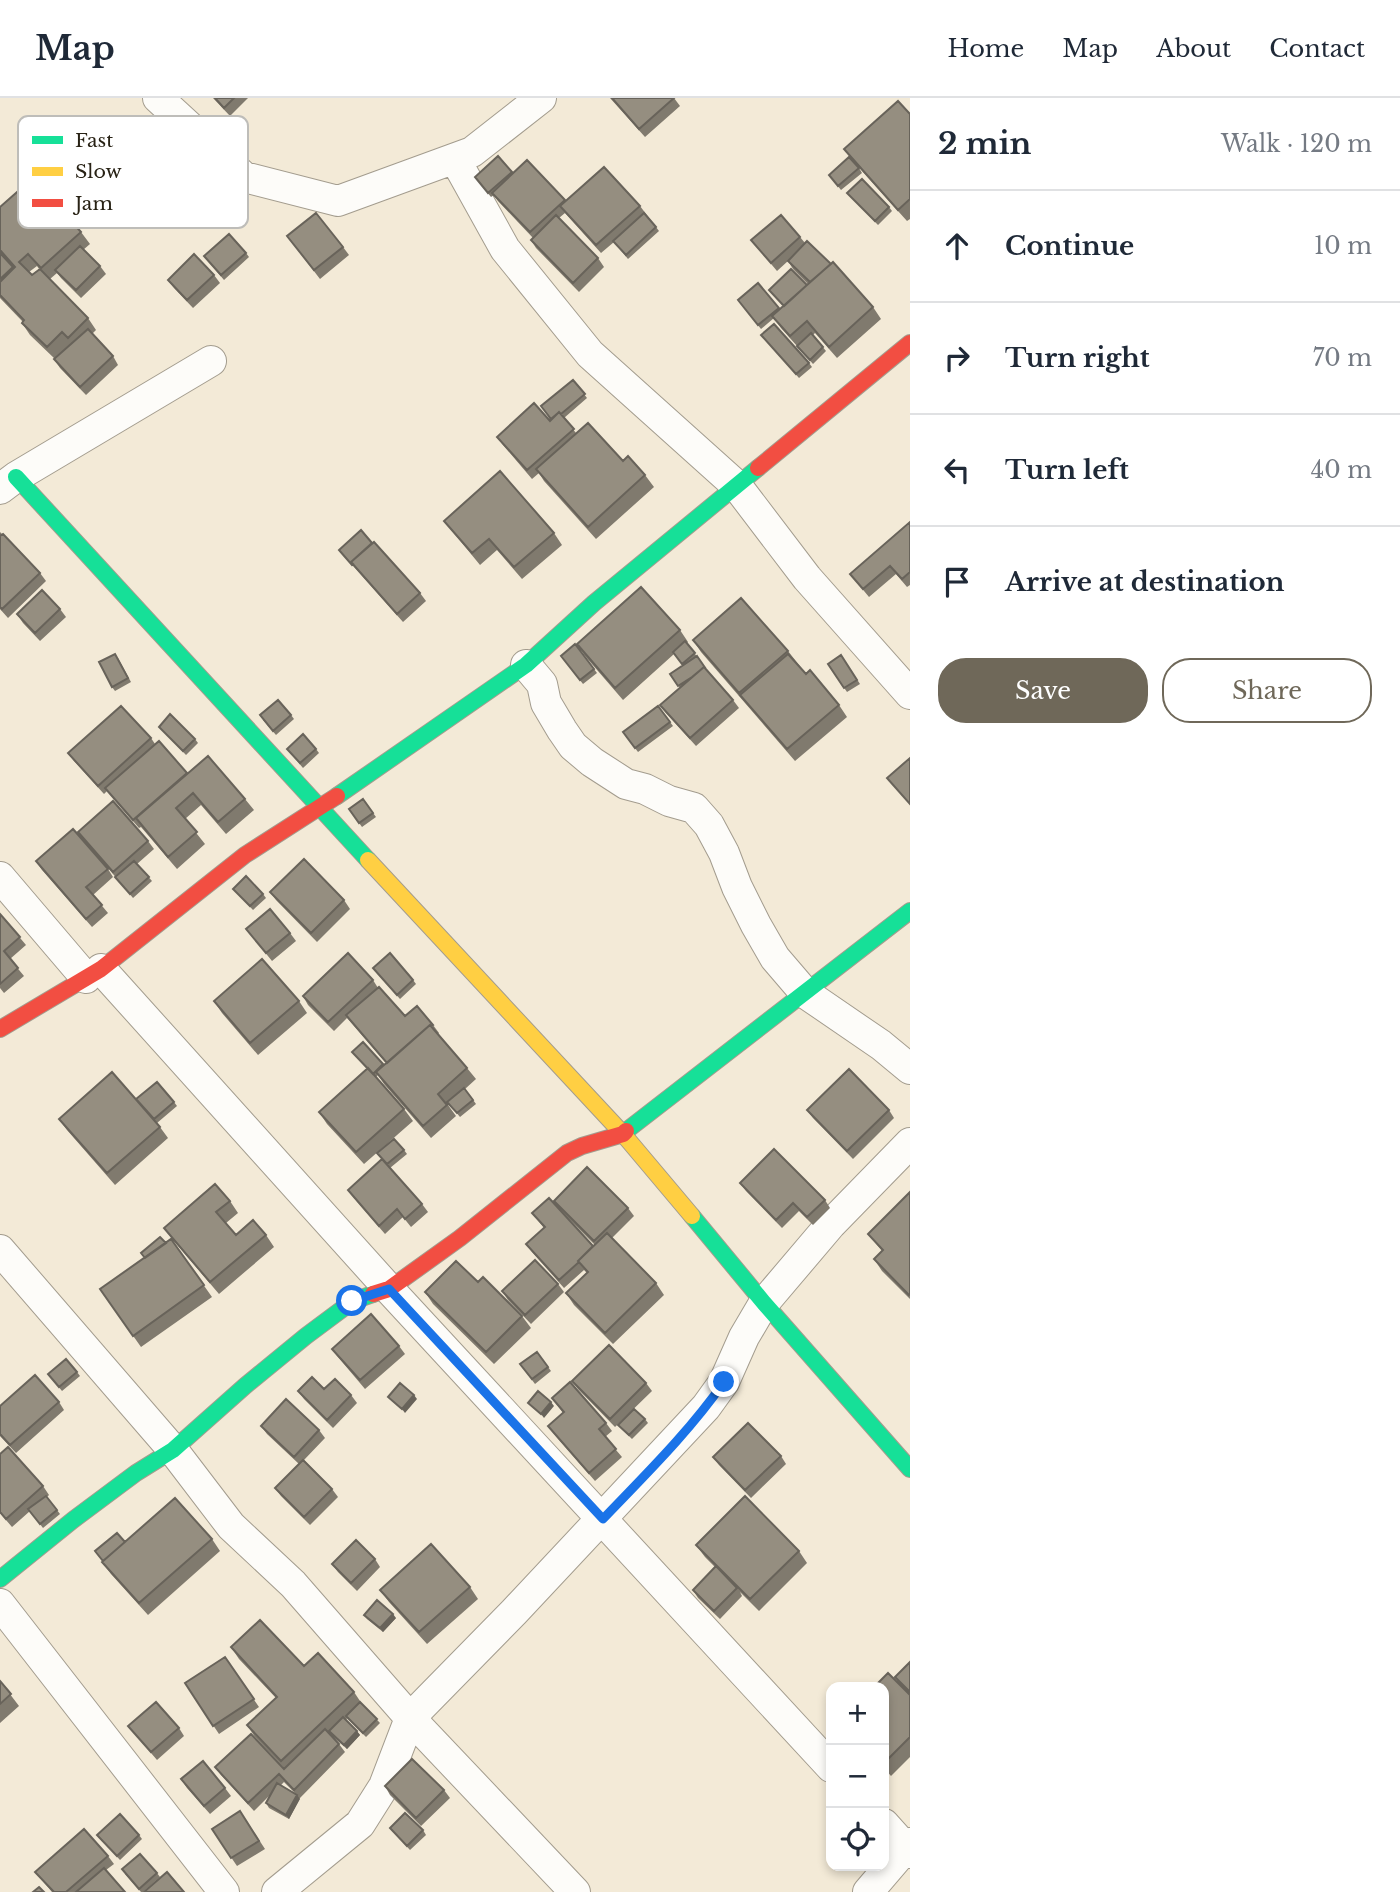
<!DOCTYPE html>
<html lang="en">
<head>
<meta charset="utf-8">
<style>
  body { margin:0; font-family:"Libre Baskerville",serif; background:#f6f6f7; color:#1f2937 }
  .controls { position:absolute; right:21px; bottom:21px; display:grid; overflow:hidden; border-radius:14px; box-shadow:0 4px 10px #0003 }
  .controls button { width:63px; height:63px; display:grid; place-items:center; padding:0; border:0; border-bottom:2px solid #e0e1e3; background:#fff; color:#1f2937; font:35px sans-serif }
  .stop { position:absolute; width:21px; height:21px; margin:-16px; border:5px solid #1a73e8; border-radius:50%; background:#fff }
  .stop.end { background:#1a73e8; border-color:#fff; box-shadow:0 2px 7px #0008 }
  .list { margin:0; padding:0; list-style:none }
  h2 { display:flex; justify-content:space-between; align-items:center; height:91px; margin:0; padding:0 28px; font-size:30px }
  h2 small { font-size:23px; font-weight:400; color:#747a83 }
  .list li { display:grid; grid-template-columns:46px 1fr auto; gap:21px; align-items:center; box-sizing:border-box; height:112px; padding:0 28px; border-top:2px solid #e0e1e3 }
  .list b { display:block; font-size:26px; white-space:nowrap }
  .list em { font-size:23px; font-style:normal; color:#747a83 }
  .actions { display:flex; gap:14px; padding:21px 28px }
  .actions a { flex:1; padding:16px 0; border:2px solid #6f6859; border-radius:28px; text-align:center; font-size:24px; color:#6f6859 }
  .actions .main { background:#6f6859; color:#fff }
  .icon { flex:none; width:38px; height:38px; fill:none; stroke:currentColor; stroke-width:2; stroke-linecap:round; stroke-linejoin:round }
  .map { position:relative; flex:none; width:910px; height:1794px; overflow:hidden }
  header { display:flex; align-items:center; gap:42px; box-sizing:border-box; height:98px; padding:0 35px; background:#fff; border-bottom:2px solid #e0e1e3 }
  header strong { font-size:33px }
  nav { display:flex; gap:38px; margin-inline-start:auto; font-size:24px }
  main { display:flex }
  aside { flex:1; background:#fff }
  .map>svg:first-child { display:block }
</style>
</head>
<body>
<header>
<strong>Map</strong>
<nav><a>Home</a><a>Map</a><a>About</a><a>Contact</a></nav>
</header>
<main>
<div class="map">
<svg width="910" height="1794" viewBox="0 0 910 1794">
  <rect width="100%" height="100%" fill="#f3ead7"/>
  <g fill="none" stroke-linecap="round" stroke-linejoin="round">
    <g stroke="#a39c8e" stroke-width="32">
      <path id="street" d="M158 0 244 79 338 103 472 54 541 0
        M455 61 505 151 590 256 737 388 807 480 910 596
        M0 391 16 379 211 263
        M526 567 542 586 546 605 562 632 573 648 592 664 626 686 645 691 669 703 694 710 709 727 724 755 737 789 756 827 775 860 805 895 881 947 910 971
        M0 779 86 880
        M101 871 389 1191 831 1669
        M0 1152 173 1352 231 1428 293 1486 410 1620 575 1794
        M0 1506 224 1794
        M884 1726 910 1755
        M277 1794 360 1726 384 1688 410 1620 514 1514 706 1309 724 1284 744 1239 764 1205 831 1126 910 1045
        M868 1794 910 1745"/>
    </g>
    <g stroke="#a39c8e" stroke-width="18">
      <path id="fast" d="M16 379 368 762
        M337 698 526 567 594 505 758 370
        M626 1033 910 813
        M692 1118 764 1205 910 1371
        M0 1481 73 1422 136 1375 173 1352 245 1288 306 1238 353 1203 373 1196"/>
    </g>
    <g stroke="#a39c8e" stroke-width="18">
      <path id="slow" d="M368 762 623 1036 692 1118"/>
    </g>
    <g stroke="#a39c8e" stroke-width="18">
      <path id="jam" d="M758 370 910 245
        M0 931 101 871 245 757 337 698
        M373 1196 389 1191 460 1140 567 1055 582 1048 623 1036 626 1033"/>
    </g>
    <use href="#street" stroke="#fdfcf9" stroke-width="30"/>
    <use href="#fast" stroke="#16e098" stroke-width="16"/>
    <use href="#slow" stroke="#ffcf43" stroke-width="16"/>
    <use href="#jam" stroke="#f24e42" stroke-width="16"/>
  </g>
  <path fill="#807a6e" fill-rule="evenodd" d="M213 0H248L230 18Z
    M610 0H674L680 8 645 39Z
    M910 16V121L907 123 853 63 844 51Z
    M498 58 513 75 527 62 566 103 640 108 659 133 628 161 614 144 601 155 565 115 559 120 598 160 604 169 579 194 536 150 531 142 533 140 498 103 494 97 491 99 478 83Z
    M859 70 862 75 841 92 829 77Z
    M847 95 889 109 892 113 878 127Z
    M0 109 81 134 90 146 83 152 100 168 106 176 81 200 61 180 57 175 50 181 88 220 96 232 92 236 113 258 118 267 86 297 60 270 54 261H55L30 237 22 225 23 224 0 200V155L14 170 0 154ZM37 168 39 171 32 177 29 174Z
    M287 138 343 149 349 157 320 181Z
    M800 139 805 145 873 209 881 221 837 260 815 235 813 237 826 253 813 266 781 230 774 220 761 231 741 206 758 185 780 211 783 208 769 192 807 187 808 186 793 171 788 163 777 173 751 142Z
    M246 155 249 159 224 182 207 162Z
    M214 177 220 185 193 210 174 190 168 182Z
    M761 237 809 265 812 269 799 280Z
    M573 282 587 300 564 320 576 335 645 377 654 389 596 441 544 383 539 375 532 381 503 347 497 339 550 323Z
    M444 423 554 435 562 447 522 481 497 452 480 467Z
    M910 424V487L907 489 896 476 869 499 850 476Z
    M0 434 40 475 46 483 8 520 0 511Z
    M372 445 420 495 426 503 403 524 339 452Z
    M60 511 66 519 40 543 23 525 17 516Z
    M680 532 688 544 687 545 709 575 733 602 739 610 696 648 666 615 660 607 680 590 670 576 683 567 674 556 623 602 585 558 577 546Z
    M693 542 788 553 806 576 839 607 847 619 795 663 701 554Z
    M575 546 597 575 583 586 561 558Z
    M841 557 860 586 847 594 828 566Z
    M118 560 131 584 115 593 112 589Z
    M658 608 673 628 638 654 623 634Z
    M291 617 294 621 276 637 263 622Z
    M159 629 195 641 198 645 186 657Z
    M151 640 155 646 187 676 245 701 254 712 226 736 201 707 185 721 205 746 177 771 141 729 139 730 107 693 104 696 74 663 68 655Z
    M287 651H316L319 655 303 670Z
    M363 701 376 719 362 729 349 711Z
    M78 734 148 743 154 751 137 766 152 783 133 800Z
    M36 763 108 771 113 779 93 797 108 815 92 829 42 772Z
    M233 791 263 796 266 800 253 812Z
    M270 794 344 802 350 811 317 844 276 802Z
    M0 816 26 847 10 861 24 878 4 895 0 890Z
    M246 831 290 835 296 843 272 863Z
    M376 874 413 882 416 886 400 901Z
    M373 882 378 890 405 918 433 927 439 935 438 936 467 970 476 981 465 991 476 1006 460 1019 449 1006 448 1007 456 1018 431 1040 384 986 378 977 376 979 404 1011 413 1023 364 1066 327 1026 319 1014 367 971 352 954 363 944 384 967 386 965 347 920 334 933 308 907 303 898Z
    M214 903H299L307 915 258 957 222 915Z
    M136 1001 174 1004 177 1008 157 1025 168 1040 115 1087 67 1032 59 1021Z
    M807 1012H889L894 1020 853 1061 813 1020Z
    M404 1052 407 1056 390 1070 422 1106 428 1114 411 1129 403 1119 385 1136 354 1100 348 1092 382 1062Z
    M740 1085 825 1102 830 1110 813 1127 799 1113 782 1130 746 1093Z
    M910 1094V1201L882 1173 874 1161 882 1153 868 1136Z
    M230 1103 238 1115 226 1125 236 1137H266L274 1149 219 1196 173 1142 164 1130Z
    M554 1103 628 1110 634 1118 612 1140 656 1185 664 1197 613 1246 574 1207 566 1195 587 1175 584 1172 564 1190 532 1154 526 1146 544 1130 532 1115 593 1148 595 1147 559 1111Z
    M171 1141 212 1199 141 1249 100 1191Z
    M478 1184 522 1218 531 1230 494 1266 433 1206 425 1194Z
    M558 1186 564 1194 531 1226 508 1202 502 1193Z
    M399 1248 405 1256 365 1291 338 1259 332 1251Z
    M537 1254 551 1273 535 1286 520 1266Z
    M77 1274 80 1278 62 1293 48 1276Z
    M572 1283 646 1285 652 1293 615 1329 578 1291Z
    M324 1291 351 1297 357 1305 333 1330 304 1301 298 1293Z
    M552 1300 606 1325 612 1333 605 1339 622 1359 595 1383 554 1336 548 1328 563 1315Z
    M59 1304 64 1312 16 1355 0 1338V1308Z
    M645 1321 648 1325 632 1341 618 1327Z
    M261 1328 319 1332 325 1340 304 1362 332 1391 338 1399 310 1427 281 1398 275 1390 299 1366 267 1336Z
    M0 1356 43 1388 49 1397 47 1399 60 1416 43 1430 30 1413 12 1429 0 1415Z
    M781 1358 786 1366 751 1400 719 1367 713 1359Z
    M212 1441 220 1453 148 1517 111 1476 102 1464 125 1444Z
    M696 1447 799 1453 807 1465 759 1513 740 1494 742 1498 720 1521 698 1500 693 1492 715 1469 705 1459Z
    M375 1461 380 1469 357 1493 338 1474 332 1466Z
    M470 1489 478 1501 427 1546 389 1504 380 1492Z
    M364 1517 396 1520 383 1534 367 1521Z
    M231 1549 304 1568 354 1594 362 1606 380 1625 366 1639 347 1620 346 1622 360 1637 347 1651 330 1636 339 1646 345 1654 300 1700 289 1721 269 1710 266 1705 269 1698 254 1713 221 1677 215 1669 285 1671 255 1639 247 1627 276 1600 239 1561ZM284 1684 295 1695 281 1687Z
    M225 1559 259 1609 219 1636 185 1585Z
    M910 1564V1596L901 1587 895 1579Z
    M0 1583 19 1608 0 1625Z
    M884 1589 910 1597V1659L891 1678 884 1670Z
    M128 1628 179 1630 184 1638 157 1662Z
    M181 1681 225 1690 231 1698 210 1716 187 1690Z
    M385 1688 444 1692 450 1700 421 1728 390 1697Z
    M240 1713 265 1751 237 1768 212 1731Z
    M390 1730 423 1732 426 1737 410 1752Z
    M97 1737H139L142 1741 120 1762Z
    M108 1758 114 1766 106 1772 125 1794H52L35 1774Z
    M157 1775 160 1779 143 1794H141L125 1776Z"/>
  <path fill="#68635a" d="M414 1297 417 1301 405 1315 402 1311Z
    M551 1304 554 1308 544 1320 541 1316Z
    M393 1516 396 1520 383 1534 380 1530Z
    M357 1633 360 1637 347 1651 344 1647Z
    M297 1697 300 1701 289 1721 286 1717Z"/>
  <path fill="#958e80" stroke="#68635a" stroke-width="2" d="M215 0H234L224 10Z
    M612 0H674L639 31Z
    M898 3 910 16V101L898 112 844 51Z
    M498 58 512 74 488 95 475 79Z
    M849 59 859 70 838 88 829 77Z
    M527 62 565 102 530 134 492 95Z
    M604 69 640 108 596 147 560 108Z
    M33 80 81 134 41 170 28 156 19 164 32 177 40 171 88 220 68 240 62 234 47 249 22 225 24 222 0 197V184L15 169 0 152V109Z
    M862 81 889 109 875 123 847 95Z
    M316 115 343 149 314 172 287 138Z
    M644 115 656 129 626 157 613 143Z
    M556 117 598 160 573 185 531 142Z
    M781 117 800 139 771 165 751 142Z
    M229 136 246 155 221 177 204 158Z
    M807 143 831 166 810 184 788 163Z
    M80 148 100 168 76 192 55 172Z
    M0 155 13 169 0 181Z
    M194 156 214 177 187 202 168 182Z
    M833 164 873 209 829 249 807 223 790 238 772 218Z
    M791 171 807 187 784 208 769 192Z
    M758 185 779 210 758 227 738 202Z
    M774 226 809 265 796 276 761 237Z
    M88 231 113 258 80 289 54 261Z
    M811 235 823 249 810 262 797 248Z
    M573 282 585 296 561 316 559 314 551 321 541 308Z
    M534 305 550 323 559 314 574 331 527 372 497 339Z
    M588 325 623 363 628 358 645 377 588 429 536 371Z
    M500 373 554 435 514 469 489 441 472 455 444 423Z
    M910 424V474L902 481 890 468 863 491 850 476Z
    M361 432 372 445 351 464 353 466 352 467 339 452Z
    M3 436 40 475 2 511 0 509V438Z
    M374 444 420 495 397 516 351 464Z
    M641 489 680 532 615 590 577 546Z
    M42 492 60 511 35 535 17 516Z
    M741 500 788 553 739 595 693 542Z
    M685 543 695 555 682 566 673 554Z
    M575 546 594 571 580 582 561 558Z
    M115 556 128 580 112 589 99 564Z
    M788 556 806 576 810 572 839 607 787 651 740 597Z
    M841 557 857 582 844 590 828 566Z
    M697 558 706 571 704 569 692 579 678 588 670 576Z
    M704 569 733 602 690 640 660 607Z
    M278 602 291 617 273 633 260 617Z
    M121 608 151 640 98 688 68 655Z
    M658 608 670 624 635 650 623 634Z
    M170 616 195 641 183 653 159 629Z
    M303 636 316 651 300 665 287 651Z
    M159 643 187 675 133 722 105 690Z
    M208 658 245 701 218 724 193 695 176 710 197 734 168 759 136 720Z
    M910 660V706L887 680Z
    M363 701 373 715 359 725 349 711Z
    M113 703 148 743 113 774 78 734Z
    M73 731 108 771 86 789 102 807 86 821 36 763Z
    M304 761 344 802 311 835 270 794Z
    M134 763 149 779 130 796 115 779Z
    M246 778 263 796 250 808 233 791Z
    M270 811 290 835 266 855 246 831Z
    M0 816 20 839 4 853 18 870 0 886Z
    M348 855 373 882 328 924 303 898Z
    M390 855 413 882 397 897 373 870Z
    M262 861 299 903 250 945 214 903Z
    M379 889 405 918 417 908 433 927 431 928 430 927 387 965 346 917Z
    M430 927 467 970 438 996 447 1007 423 1028 376 974Z
    M363 944 383 966 373 976 352 954Z
    M368 970 404 1011 356 1054 319 1014Z
    M849 971 889 1012 847 1053 807 1012Z
    M112 974 160 1029 107 1075 59 1021Z
    M157 984 174 1004 154 1021 136 1001Z
    M464 990 473 1002 457 1015 447 1004Z
    M394 1041 404 1052 387 1066 377 1055Z
    M774 1051 825 1102 807 1119 793 1105 776 1122 740 1085Z
    M382 1061 422 1106 405 1121 397 1111 379 1128 348 1092Z
    M587 1069 628 1110 594 1143 554 1103Z
    M215 1086 230 1103 216 1114 236 1137 253 1122 266 1137 210 1184 164 1130Z
    M910 1094V1196L909 1197 874 1161 883 1152 868 1136Z
    M549 1100 593 1148 578 1163 579 1164 559 1182 526 1146 545 1129 532 1115Z
    M607 1135 656 1185 605 1235 566 1195 588 1174 578 1163Z
    M160 1139 166 1145 145 1160 141 1155Z
    M171 1141 204 1187 133 1238 100 1191Z
    M535 1162 558 1186 525 1217 502 1193Z
    M456 1163 478 1184 483 1179 522 1218 486 1254 425 1194Z
    M371 1216 399 1248 360 1282 332 1251Z
    M609 1247 646 1285 610 1321 572 1283Z
    M537 1254 548 1269 532 1281 520 1266Z
    M66 1261 77 1274 59 1289 48 1276Z
    M35 1277 59 1304 10 1347 0 1336V1308Z
    M312 1279 324 1291 335 1281 351 1297 327 1322 298 1293Z
    M570 1284 606 1325 599 1331 616 1351 589 1375 548 1328 564 1314 552 1300Z
    M400 1285 414 1297 402 1311 388 1299Z
    M538 1293 551 1304 541 1316 528 1305Z
    M286 1301 319 1332 294 1359 261 1328Z
    M634 1311 645 1321 629 1337 618 1327Z
    M748 1325 781 1358 745 1392 713 1359Z
    M8 1349 43 1388 6 1421 0 1414V1356Z
    M303 1362 332 1391 304 1419 275 1390Z
    M46 1398 57 1412 40 1426 28 1411Z
    M745 1398 799 1453 750 1501 696 1447Z
    M175 1400 212 1441 139 1505 102 1464Z
    M117 1435 125 1444 103 1463 95 1453Z
    M356 1442 375 1461 351 1485 332 1466Z
    M431 1446 470 1489 419 1534 380 1492Z
    M716 1468 737 1490 714 1513 693 1492Z
    M377 1502 393 1516 380 1530 364 1517Z
    M260 1522 304 1568 318 1555 354 1594 281 1663 247 1627 277 1599 231 1549Z
    M225 1559 254 1601 213 1628 185 1585Z
    M910 1564V1594L895 1579Z
    M888 1575 910 1597V1639L884 1665V1589H874Z
    M0 1583 11 1596 0 1606Z
    M156 1604 179 1630 151 1654 128 1628Z
    M360 1604 377 1621 363 1635 346 1618Z
    M343 1619 357 1633 344 1647 329 1633Z
    M325 1631 339 1646 294 1692 279 1676 248 1705 215 1669 251 1636 284 1671Z
    M412 1661 444 1692 416 1720 385 1688Z
    M203 1663 225 1690 204 1708 181 1681Z
    M277 1685 297 1697 286 1717 266 1705Z
    M240 1713 259 1743 231 1760 212 1731Z
    M405 1715 423 1732 407 1748 390 1730Z
    M120 1716 139 1737 117 1758 97 1737Z
    M84 1731 108 1758 66 1794H54L35 1774Z
    M140 1756 157 1775 139 1791 122 1771Z
    M104 1770 125 1794H76Z
    M167 1774 184 1794H144Z
    M39 1789 44 1794H33Z"/>
  <g fill="none" stroke-linecap="round" stroke-linejoin="round">
    <path stroke="#1a73e8" stroke-width="9" d="M352 1203 389 1191 603 1421C645 1377 689 1334 724 1284"/>
  </g>
  <rect x="18" y="18" width="230" height="112" rx="10" fill="#fff" stroke="#bebdb9" stroke-width="2"/>
  <rect x="32" y="38" width="31" height="8" fill="#16e098"/>
  <rect x="32" y="69" width="31" height="9" fill="#ffcf43"/>
  <rect x="32" y="101" width="31" height="8" fill="#f24e42"/>
  <g font-size="19" fill="#282215">
    <text x="75" y="49">Fast</text>
    <text x="75" y="80">Slow</text>
    <text x="75" y="112">Jam</text>
  </g>
</svg>
<div class="controls">
<button>+</button>
<button>−</button>
<button><svg class="icon" aria-label="locate" viewBox="0 0 24 24"><circle cx="12" cy="12" r="6"/><path d="M12 2v4M12 18v4M2 12h4M18 12h4"/></svg></button>
</div>
<div class="stop" style="left:352px;top:1203px"></div>
<div class="stop end" style="left:724px;top:1284px"></div>
</div>
<aside>
<h2>2 min<small>Walk · 120 m</small></h2>
<ul class="list">
<li><svg class="icon" aria-label="ahead" viewBox="0 0 24 24"><path d="M12 20V5M6 11l6-6 6 6"/></svg><div><b>Continue</b></div><em>10 m</em></li>
<li><svg class="icon" aria-label="right" viewBox="0 0 24 24"><path d="M7 20v-9h11M14 6l5 5-5 5"/></svg><div><b>Turn right</b></div><em>70 m</em></li>
<li><svg class="icon" aria-label="left" viewBox="0 0 24 24"><path d="M17 20v-9H6M10 6l-5 5 5 5"/></svg><div><b>Turn left</b></div><em>40 m</em></li>
<li><svg class="icon" aria-label="arrive" viewBox="0 0 24 24"><path d="M6 21V4h12l-3 4 3 4H6"/></svg><div><b>Arrive at destination</b></div></li>
</ul>
<div class="actions"><a class="main">Save</a><a>Share</a></div>
</aside>
</main>
</body>
</html>
